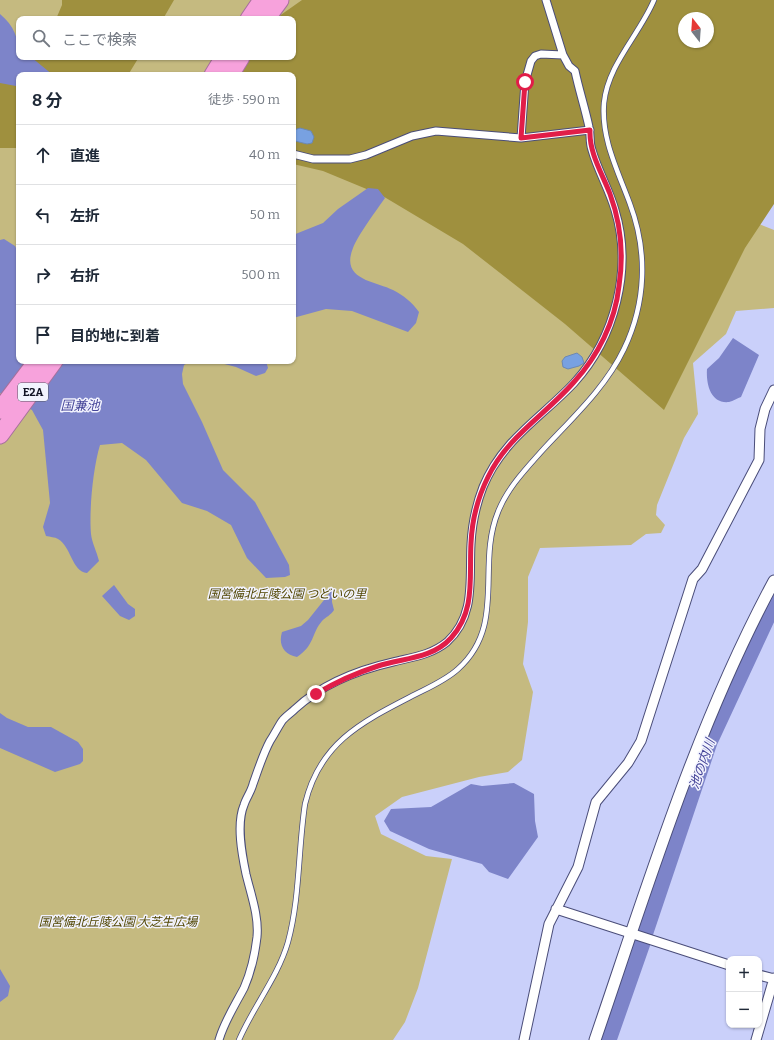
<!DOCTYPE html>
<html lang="ja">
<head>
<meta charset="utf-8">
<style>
  body { margin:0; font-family:Bitter,"Noto Sans JP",serif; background:#f2f2f3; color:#1f2937 }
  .controls { position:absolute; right:12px; bottom:12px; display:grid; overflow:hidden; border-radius:8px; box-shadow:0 1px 3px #0004 }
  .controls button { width:36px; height:36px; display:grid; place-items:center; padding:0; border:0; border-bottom:1px solid #e0e1e3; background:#fff; color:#1f2937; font:20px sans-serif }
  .compass { position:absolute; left:678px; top:12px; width:36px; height:36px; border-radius:50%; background:#fff; box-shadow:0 1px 3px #0004; rotate:343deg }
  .stop { position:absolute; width:12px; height:12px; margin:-9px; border:3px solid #e11d48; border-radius:50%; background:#fff }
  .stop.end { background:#e11d48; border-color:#fff; box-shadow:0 1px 4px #0008 }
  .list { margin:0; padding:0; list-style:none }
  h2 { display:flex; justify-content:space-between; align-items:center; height:52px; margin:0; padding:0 16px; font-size:17px }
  h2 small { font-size:13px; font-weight:400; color:#747a83 }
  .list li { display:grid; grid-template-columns:26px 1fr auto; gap:12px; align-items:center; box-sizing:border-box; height:60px; padding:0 16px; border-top:1px solid #e0e1e3 }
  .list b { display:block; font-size:15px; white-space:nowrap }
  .list em { font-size:13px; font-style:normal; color:#747a83 }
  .icon { flex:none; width:22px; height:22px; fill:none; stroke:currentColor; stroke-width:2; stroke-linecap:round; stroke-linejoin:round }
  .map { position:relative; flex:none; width:774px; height:1040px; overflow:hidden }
  .search { position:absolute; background:#fff; box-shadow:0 1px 3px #0004; left:16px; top:16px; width:280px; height:44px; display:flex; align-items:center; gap:10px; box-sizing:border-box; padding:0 14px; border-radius:8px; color:#747a83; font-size:15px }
  .panel { position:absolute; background:#fff; box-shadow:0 1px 3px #0004; left:16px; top:72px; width:280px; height:292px; border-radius:8px }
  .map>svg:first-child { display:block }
</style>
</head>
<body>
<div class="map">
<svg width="774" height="1040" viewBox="0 0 774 1040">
  <rect width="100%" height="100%" fill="#cad0fa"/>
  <path fill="#c5ba80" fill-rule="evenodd" d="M0 0H774L697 200 774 230V308L736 311 726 334 693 363 698 414 684 438 657 505 656 515 665 525 661 533 646 534 631 545 540 548 528 577V622L523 664 533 692 522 760 508 772 479 777 402 797 375 816 381 834 426 856 452 859 418 988 405 1022 393 1040H0ZM684 18H708V42H684ZM19 19H293V57H19ZM19 75H293V361H19Z"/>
  <path fill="#9f903e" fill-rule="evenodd" d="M62 0H174L163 19H56L62 5Z
    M302 0H774V204L745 248 664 410 565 324 463 244 381 195 323 171 293 164V75H239L250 57H293V19H275ZM684 18H708V42H684Z
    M21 57H139L128 75H19V148H0V70Z"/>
  <path fill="#7d84c9" d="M0 14C14 26 19 38 19 57H31L53 75H19V88L16 86 0 83Z
    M368 188 378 189 385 198C376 211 358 235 353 248 340 280 375 281 393 290 403 295 412 302 419 312L416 323 408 332 352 311 326 309 293 318V235L323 223 338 209Z
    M4 239 15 246 19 254V361H191L184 365 182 374 183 384 202 422 223 470 255 502 289 565 290 575 285 577 266 578 247 558 231 525 207 511 182 503 146 460 122 443 100 445C93 468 89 510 91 534 92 543 97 552 99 561L87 573C72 572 71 546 58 539 55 537 50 537 46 536L43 527 50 503 43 430 32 410 0 393V240Z
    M733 338 759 355 741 397C738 398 733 401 729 402 710 404 706 383 707 369L719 358Z
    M213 361H266L268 368 265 373 256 376 236 367Z
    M114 585 128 604 135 609V616L129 620 120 616 102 596Z
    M332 590V602L334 610C331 615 326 617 322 621 311 634 315 645 297 657 284 655 278 645 282 632L301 626 308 620Z
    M0 713 7 718 28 727H51L78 742 83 749V761L80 764 55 772 0 748Z
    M514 783 534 794 535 821 538 837 508 879 489 872 482 864 429 849 390 831 384 821 391 809 431 807 471 784 482 786Z
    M0 969 10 986 8 996 0 1002Z"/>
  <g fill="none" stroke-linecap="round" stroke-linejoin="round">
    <path stroke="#7d84c9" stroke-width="17" d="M645 932 709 742 774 602
      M608 1040 642 943"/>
  </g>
  <path fill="#78a1e1" stroke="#6c88b2" d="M300 128 311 131 314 137 312 143 307 144 295 141 293 137 294 130Z
    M577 353 582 357 584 363 579 366 568 369 563 367 562 361 565 357Z"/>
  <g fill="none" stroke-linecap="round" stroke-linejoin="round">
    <g stroke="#4a4d79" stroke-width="6">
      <path id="service" d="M239 1040C253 1007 278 977 288 942 300 898 298 850 305 804 320 741 364 721 416 694 430 687 446 680 458 669 507 625 476 566 498 512 507 489 524 471 540 453 569 421 605 389 624 349 646 303 648 252 630 204 618 171 601 139 604 103 608 64 640 34 654 0"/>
    </g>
    <g stroke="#4a4d79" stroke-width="9">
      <path id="pedestrian" d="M521 138 525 82 531 61 535 56 541 54 563 55 546 0
        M293 154 313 159H350L366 155 412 136 436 131 521 138 590 130
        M219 1040C224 1022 235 1005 244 988 251 972 255 954 257 937 259 916 251 895 246 874 242 855 236 824 244 805 246 798 251 792 253 784 258 770 263 754 270 741 274 735 278 727 282 721 285 717 291 713 295 709 322 684 358 670 393 662 413 657 431 655 447 642 476 616 469 579 471 544 472 525 476 505 483 487 502 440 541 418 574 383 615 338 633 269 615 210 609 189 598 171 592 150 589 142 591 135 589 127 585 108 579 90 575 71L569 66 563 55"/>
    </g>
    <g stroke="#4a4d79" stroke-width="11">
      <path id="minor" d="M556 909 729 965
        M759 975 774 979
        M524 1040 549 924 578 867 596 802 628 763 641 741 693 579 702 569 759 460 760 429 765 409 774 390
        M756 1040 774 978"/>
    </g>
    <g stroke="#4a4d79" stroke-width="13">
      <path id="tertiary" d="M595 1040C648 885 696 726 774 581"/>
    </g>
    <g stroke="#a6709c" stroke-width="19">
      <path id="motorway" d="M249 19 262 0
        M266 19 280 0
        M213 75 224 57
        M230 75 241 57
        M0 410 37 361
        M0 435 54 361"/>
    </g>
    <use href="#service" stroke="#fff" stroke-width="4.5"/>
    <use href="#pedestrian" stroke="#fff" stroke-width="7"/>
    <use href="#minor" stroke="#fff" stroke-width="9"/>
    <use href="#tertiary" stroke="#fff" stroke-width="11"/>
    <use href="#motorway" stroke="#f7a2dc" stroke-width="17"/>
  </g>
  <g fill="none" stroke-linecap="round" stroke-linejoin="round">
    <path stroke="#e11d48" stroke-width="5" d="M316 694C336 682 356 673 378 666 403 658 432 659 451 638 476 611 469 577 471 543 472 520 478 497 488 477 507 437 545 415 574 382 598 356 615 322 619 286 624 254 621 224 610 194 602 173 589 153 590 130L521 138 525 82"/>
  </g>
  <g text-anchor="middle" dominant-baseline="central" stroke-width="3" stroke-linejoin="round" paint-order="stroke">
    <rect fill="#f2f3fe" stroke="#545665" stroke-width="1" x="18" y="383" width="30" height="18" rx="3"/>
    <g font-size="11" font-weight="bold" fill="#111224">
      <text x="33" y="392">E2A</text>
    </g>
    <g font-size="12" font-style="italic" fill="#514602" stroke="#f2f3fe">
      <text x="287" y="594">国営備北丘陵公園 つどいの里</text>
      <text x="118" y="922">国営備北丘陵公園 大芝生広場</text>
    </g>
    <g font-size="13" font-style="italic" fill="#454599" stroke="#f2f3fe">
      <text x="80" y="405">国兼池</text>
      <text transform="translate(702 764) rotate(-71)">池の内川</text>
    </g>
  </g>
</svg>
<div class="controls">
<button>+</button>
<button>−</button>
</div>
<svg class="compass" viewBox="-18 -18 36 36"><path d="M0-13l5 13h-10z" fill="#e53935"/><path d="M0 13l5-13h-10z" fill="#747a83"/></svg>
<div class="stop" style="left:525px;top:82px"></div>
<div class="stop end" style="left:316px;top:694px"></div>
<div class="search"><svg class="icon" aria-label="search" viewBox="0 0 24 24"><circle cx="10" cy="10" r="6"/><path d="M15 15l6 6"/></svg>ここで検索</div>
<section class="panel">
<h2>8 分<small>徒歩 · 590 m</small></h2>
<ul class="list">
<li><svg class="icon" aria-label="ahead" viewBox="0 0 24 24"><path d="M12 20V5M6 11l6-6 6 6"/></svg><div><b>直進</b></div><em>40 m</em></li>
<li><svg class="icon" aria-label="left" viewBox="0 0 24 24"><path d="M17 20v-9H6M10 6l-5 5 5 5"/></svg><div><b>左折</b></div><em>50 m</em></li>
<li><svg class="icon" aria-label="right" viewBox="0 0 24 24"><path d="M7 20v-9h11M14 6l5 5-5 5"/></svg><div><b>右折</b></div><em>500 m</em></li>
<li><svg class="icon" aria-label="arrive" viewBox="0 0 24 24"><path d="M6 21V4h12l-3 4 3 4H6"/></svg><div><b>目的地に到着</b></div></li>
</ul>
</section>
</div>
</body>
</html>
